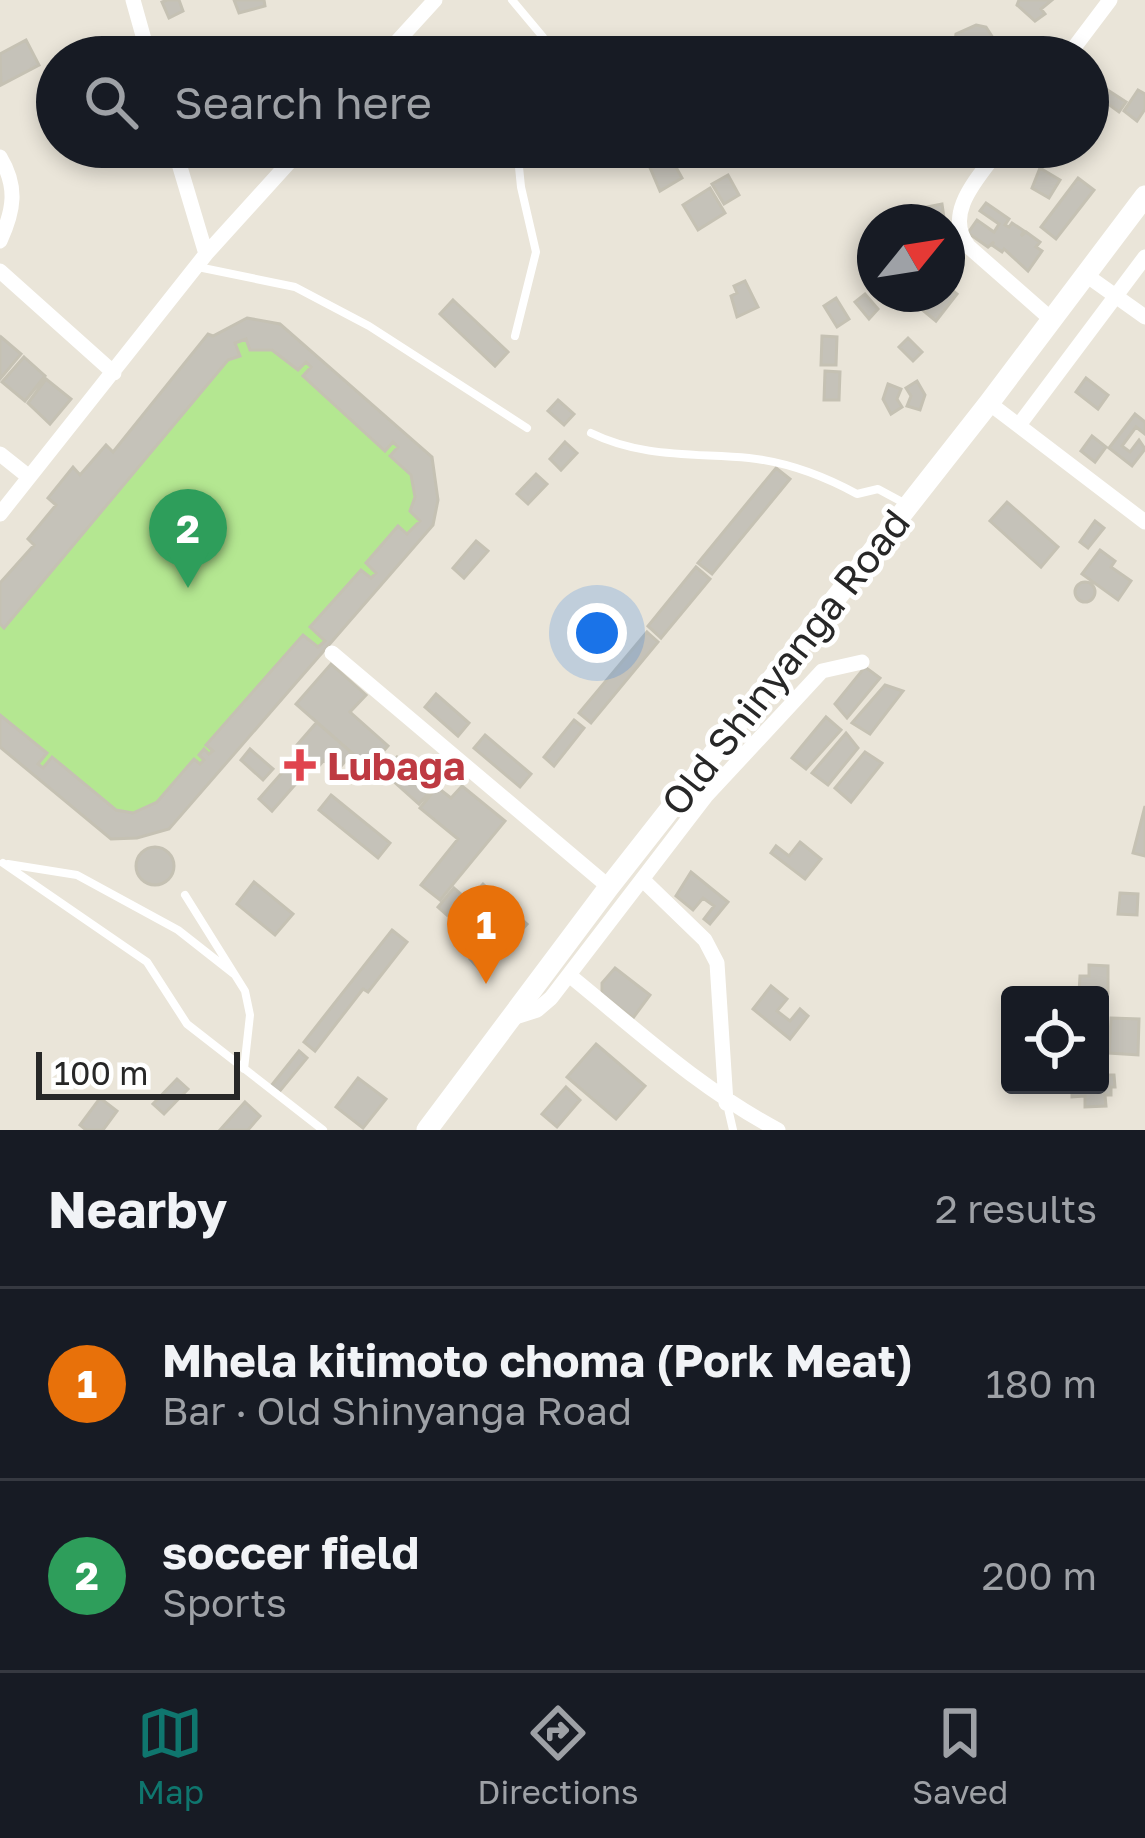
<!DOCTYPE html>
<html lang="en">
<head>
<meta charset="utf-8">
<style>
  body { margin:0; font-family:"Golos Text",sans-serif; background:#242831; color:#f1f3f6 }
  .controls { position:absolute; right:36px; bottom:36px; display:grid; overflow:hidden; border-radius:12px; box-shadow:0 6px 18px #0003 }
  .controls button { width:108px; height:108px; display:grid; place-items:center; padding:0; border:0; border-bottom:3px solid #363941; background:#171b24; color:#f1f3f6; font:60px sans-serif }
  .compass { position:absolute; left:857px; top:204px; width:108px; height:108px; border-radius:50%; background:#171b24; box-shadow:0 6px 18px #0003; rotate:60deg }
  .scale { position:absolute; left:36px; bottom:30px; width:204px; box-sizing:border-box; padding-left:12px; border:6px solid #272727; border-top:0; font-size:33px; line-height:42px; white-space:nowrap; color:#272727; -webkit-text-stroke:9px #fff; paint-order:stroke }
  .you { position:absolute; left:597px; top:633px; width:42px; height:42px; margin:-30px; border:9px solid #fff; border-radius:50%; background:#1a73e8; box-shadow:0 0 0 18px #1a73e833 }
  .badge { display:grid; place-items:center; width:78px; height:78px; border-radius:50%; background:#0f766e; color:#fff; font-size:39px; font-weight:700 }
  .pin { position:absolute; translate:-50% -99px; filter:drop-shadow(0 3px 6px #0008) }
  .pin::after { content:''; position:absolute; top:63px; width:42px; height:36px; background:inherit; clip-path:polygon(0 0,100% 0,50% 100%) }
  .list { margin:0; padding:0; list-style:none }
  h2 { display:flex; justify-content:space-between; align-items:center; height:156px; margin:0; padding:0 48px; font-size:51px }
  h2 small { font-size:39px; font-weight:400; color:#9ea1a6 }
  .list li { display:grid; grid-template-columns:78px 1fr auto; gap:36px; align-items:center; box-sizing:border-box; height:192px; padding:0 48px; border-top:3px solid #363941 }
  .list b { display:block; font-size:45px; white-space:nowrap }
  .list p { margin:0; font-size:39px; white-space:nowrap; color:#9ea1a6 }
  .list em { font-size:39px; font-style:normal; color:#9ea1a6 }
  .icon { flex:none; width:66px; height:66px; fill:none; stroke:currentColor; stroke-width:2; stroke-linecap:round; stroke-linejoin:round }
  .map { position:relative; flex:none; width:1145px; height:1130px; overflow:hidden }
  .search { position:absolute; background:#171b24; box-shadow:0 6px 18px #0003; left:36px; right:36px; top:36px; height:132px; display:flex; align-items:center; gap:30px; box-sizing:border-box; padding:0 42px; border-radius:66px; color:#9ea1a6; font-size:45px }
  .sheet { height:540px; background:#171b24 }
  nav { display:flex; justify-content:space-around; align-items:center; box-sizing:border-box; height:168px; border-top:3px solid #363941; background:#171b24; font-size:33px; color:#9ea1a6 }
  nav a { display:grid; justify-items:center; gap:6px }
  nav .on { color:#0f766e }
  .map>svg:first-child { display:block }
</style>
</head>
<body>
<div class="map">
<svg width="1145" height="1130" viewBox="0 0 1145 1130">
  <rect width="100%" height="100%" fill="#eae5d9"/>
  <path fill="#b4e791" d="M247 318 280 324 432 457 438 500 433 525 169 829 137 838 111 839 0 747V583L34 545 28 539 56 505 48 498 73 467 81 474 106 445 113 451 208 334 213 336Z"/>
  <path fill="#c5c2b9" stroke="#c5c1b3" stroke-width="3" d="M167 0H179L183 11 169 18 162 2Z
    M234 0H264L265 6 239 13Z
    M1019 0H1052L1041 9 1045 14 1035 21 1017 5Z
    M976 25 986 27 995 41 985 56 962 57 954 47 956 34Z
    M26 40 39 65 1 85 0 54Z
    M1103 87 1126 102 1119 112 1097 96Z
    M1138 90 1145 94V109L1137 121 1124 111Z
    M658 149 661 154 667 151 682 178 660 191 645 156Z
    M1040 168 1060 180 1049 198 1032 188Z
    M728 175 739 195 724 204 712 184Z
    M1078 178 1094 190 1056 239 1041 227Z
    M710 188 725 213 698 230 683 205Z
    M986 203 1009 219 1005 225 1009 227 1012 223 1024 231 1021 236 1026 232 1040 242 1036 247 1042 251 1028 271 1004 249 1002 252 992 245 994 242 988 247 968 233 977 220 994 232 999 224 980 211Z
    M942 204 944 218 924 220 922 208Z
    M745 281 758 307 737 317 731 296 737 293 734 286Z
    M947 286 957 294 936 321 903 294H947Z
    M865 294 878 309 869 319 855 302Z
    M836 298 849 319 837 327 824 306Z
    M453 300 508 352 495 366 440 314Z
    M247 318 280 324 432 457 438 500 433 525 169 829 137 838 111 839 0 747V715L47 753 38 764 43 768 52 757 116 810 133 813 157 802 194 759 200 764 204 760 199 755 204 749 209 754 213 751 206 745 303 635 318 647 325 641 310 627 361 570 371 578 376 573 366 563 398 526 407 534 420 521 410 511 415 497 411 475 390 456 398 447 393 442 385 451 303 376 311 367 306 362 298 370 272 350H250L246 339 235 343 240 356 228 360 4 628 0 624V583L34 545 28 539 56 505 48 498 73 467 80 475 106 445 113 452 208 334 213 336Z
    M822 336 837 337 836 365H821Z
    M1 337 21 354 0 379V339Z
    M908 338 922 352 913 361 899 347Z
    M24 357 45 376 25 401 2 382Z
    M825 371 840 372 839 400H824Z
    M1086 378 1108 395 1098 409 1076 392Z
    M46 379 71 399 50 424 28 403Z
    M917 381 925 395 920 410 907 406 911 396 906 388Z
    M888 384 901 389 897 399 902 407 891 414 883 399Z
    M558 400 574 414 564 425 548 411Z
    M1135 414 1145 422V434L1136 427 1122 446 1130 452 1139 440 1145 449 1132 466 1109 448Z
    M1092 436 1106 447 1095 462 1081 451Z
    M565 442 577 453 561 470 550 459Z
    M776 468 790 479 712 574 698 563Z
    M536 474 547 484 528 504 517 494Z
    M1007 502 1058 547 1041 567 990 521Z
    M1095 521 1104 528 1088 548 1080 542Z
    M476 541 488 551 464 578 453 568Z
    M1100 550 1115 561 1111 567 1131 581 1118 600 1082 574Z
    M696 567 710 579 661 638 648 626Z
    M1075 592a10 10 0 1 1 20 0a10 10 0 1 1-20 0Z
    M647 632 658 642 591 723 579 713Z
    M331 664 366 695 350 712 388 746 369 768 296 704Z
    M865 667 880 678 847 718 835 704Z
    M885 685 903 691 870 734 852 723Z
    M436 694 469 723 458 736 425 707Z
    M826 717 841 730 806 769 792 758Z
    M574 720 584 728 554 766 544 757Z
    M317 722 352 753 337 771 324 760 318 767 314 763 272 811 259 799 302 750 297 745Z
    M846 733 858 748 828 785 812 773Z
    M485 735 531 774 520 787 474 748Z
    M250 749 273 769 263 780 241 760Z
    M865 752 882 763 851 802 835 788Z
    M397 757 433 788 419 804 383 772Z
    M462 786 505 821 440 900 421 885 458 839 420 808 437 787 451 798Z
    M331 795 390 843 378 858 319 810Z
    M1145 806V856L1133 853Z
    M800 842 821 859 805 879 771 853 776 846 789 856Z
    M136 866a19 19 0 1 1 38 0a19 19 0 1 1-38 0Z
    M691 872 728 902 710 924 704 919 714 906 703 898 693 910 676 896Z
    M254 882 293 914 275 935 237 904Z
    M483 884 527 924 504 950 493 939 499 933 482 917 486 912 470 898Z
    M454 888 463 896 447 915 438 907Z
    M1120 893 1138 894 1137 915 1118 914Z
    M464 902 484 925 471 935 452 913Z
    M392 930 407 942 368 992 363 989 315 1051 304 1042Z
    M480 948 491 960 480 970 470 959Z
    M1089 965 1108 966V993H1079L1080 976H1089Z
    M615 968 650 995 633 1018 602 994V983Z
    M771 986 787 999 777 1011 790 1021 800 1009 808 1016 790 1039 753 1009Z
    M1111 1018 1139 1019 1138 1055 1109 1053Z
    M596 1044 645 1086 616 1119 567 1077Z
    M299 1051 307 1058 279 1092 271 1086Z
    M1100 1067 1101 1075H1114L1115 1087H1111V1095H1105L1106 1106 1085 1107V1096L1072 1097V1085H1100Z
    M358 1078 386 1099 363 1128 336 1107Z
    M177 1079 188 1089 164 1114 153 1104Z
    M566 1087 580 1100 557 1127 542 1114Z
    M100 1098 117 1111 103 1130H86L80 1125Z
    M245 1102 260 1116 248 1130H220Z"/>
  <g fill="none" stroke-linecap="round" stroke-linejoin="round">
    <path stroke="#fff" stroke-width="8" d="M512 0 543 37 547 57
      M198 267 295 287 369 326 527 428
      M515 336 536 252 521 187 517 147
      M591 433C642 458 694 453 749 458 786 462 824 476 857 494L878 489 904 503
      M3 863 147 962 187 1024 323 1130
      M8 864 77 875 178 930 234 974
      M185 895 245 991 250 1015 244 1069
      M727 1104 733 1130"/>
    <path stroke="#fff" stroke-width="15" d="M133 0 149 57
      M383 57 435 0
      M1067 57 1110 0
      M174 147 206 254
      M1001 147C981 175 941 213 969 247L1052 320
      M0 157C18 187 14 210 0 241
      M0 271 114 373
      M1086 275 1145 317
      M989 403 1145 522
      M1019 425 1145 257
      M0 454 29 477
      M0 514 206 254 303 147
      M332 653 609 887
      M644 881 705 940 717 963 726 1103
      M569 975C638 1031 699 1088 778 1130
      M512 1018 537 1010 551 998 706 796 822 671 862 662"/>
    <path stroke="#fff" stroke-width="21" d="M427 1130 609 887 989 403 1145 196"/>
  </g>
  <path fill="#e0444e" stroke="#fff" stroke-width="4.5" d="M294 747h12v12h12v12h-12v12h-12v-12h-12v-12h12z"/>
  <g text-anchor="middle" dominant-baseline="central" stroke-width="10" stroke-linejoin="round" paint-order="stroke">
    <g font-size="39" fill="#272727" stroke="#fff">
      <text transform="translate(785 662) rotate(-52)">Old Shinyanga Road</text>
    </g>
    <g font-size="39" font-weight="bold" fill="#be3a42" stroke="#fff" text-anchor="start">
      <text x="327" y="765">Lubaga</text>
    </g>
  </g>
</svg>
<div class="controls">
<button><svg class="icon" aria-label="locate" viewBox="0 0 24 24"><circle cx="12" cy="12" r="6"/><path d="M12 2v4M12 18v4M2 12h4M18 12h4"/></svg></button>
</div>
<svg class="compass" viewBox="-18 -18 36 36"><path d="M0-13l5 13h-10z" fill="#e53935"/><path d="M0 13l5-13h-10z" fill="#9ea1a6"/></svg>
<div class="scale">100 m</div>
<div class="you"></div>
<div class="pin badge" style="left:486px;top:984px;background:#e8710a">1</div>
<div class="pin badge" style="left:188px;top:588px;background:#2e9e5b">2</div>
<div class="search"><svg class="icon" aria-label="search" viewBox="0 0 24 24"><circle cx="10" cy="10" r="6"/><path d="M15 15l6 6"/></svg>Search here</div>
</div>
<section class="sheet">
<h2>Nearby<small>2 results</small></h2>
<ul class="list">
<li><span class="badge" style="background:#e8710a">1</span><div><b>Mhela kitimoto choma (Pork Meat)</b><p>Bar · Old Shinyanga Road</p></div><em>180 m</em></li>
<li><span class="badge" style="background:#2e9e5b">2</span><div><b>soccer field</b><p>Sports</p></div><em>200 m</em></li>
</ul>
</section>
<nav>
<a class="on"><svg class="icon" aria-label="map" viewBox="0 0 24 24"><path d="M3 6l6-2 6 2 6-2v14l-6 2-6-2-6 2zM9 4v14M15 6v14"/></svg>Map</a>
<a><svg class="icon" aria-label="directions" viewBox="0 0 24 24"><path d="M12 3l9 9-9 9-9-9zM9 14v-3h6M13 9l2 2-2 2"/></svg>Directions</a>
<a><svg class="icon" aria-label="saved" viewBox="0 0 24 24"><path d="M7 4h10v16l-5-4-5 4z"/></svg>Saved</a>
</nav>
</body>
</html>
